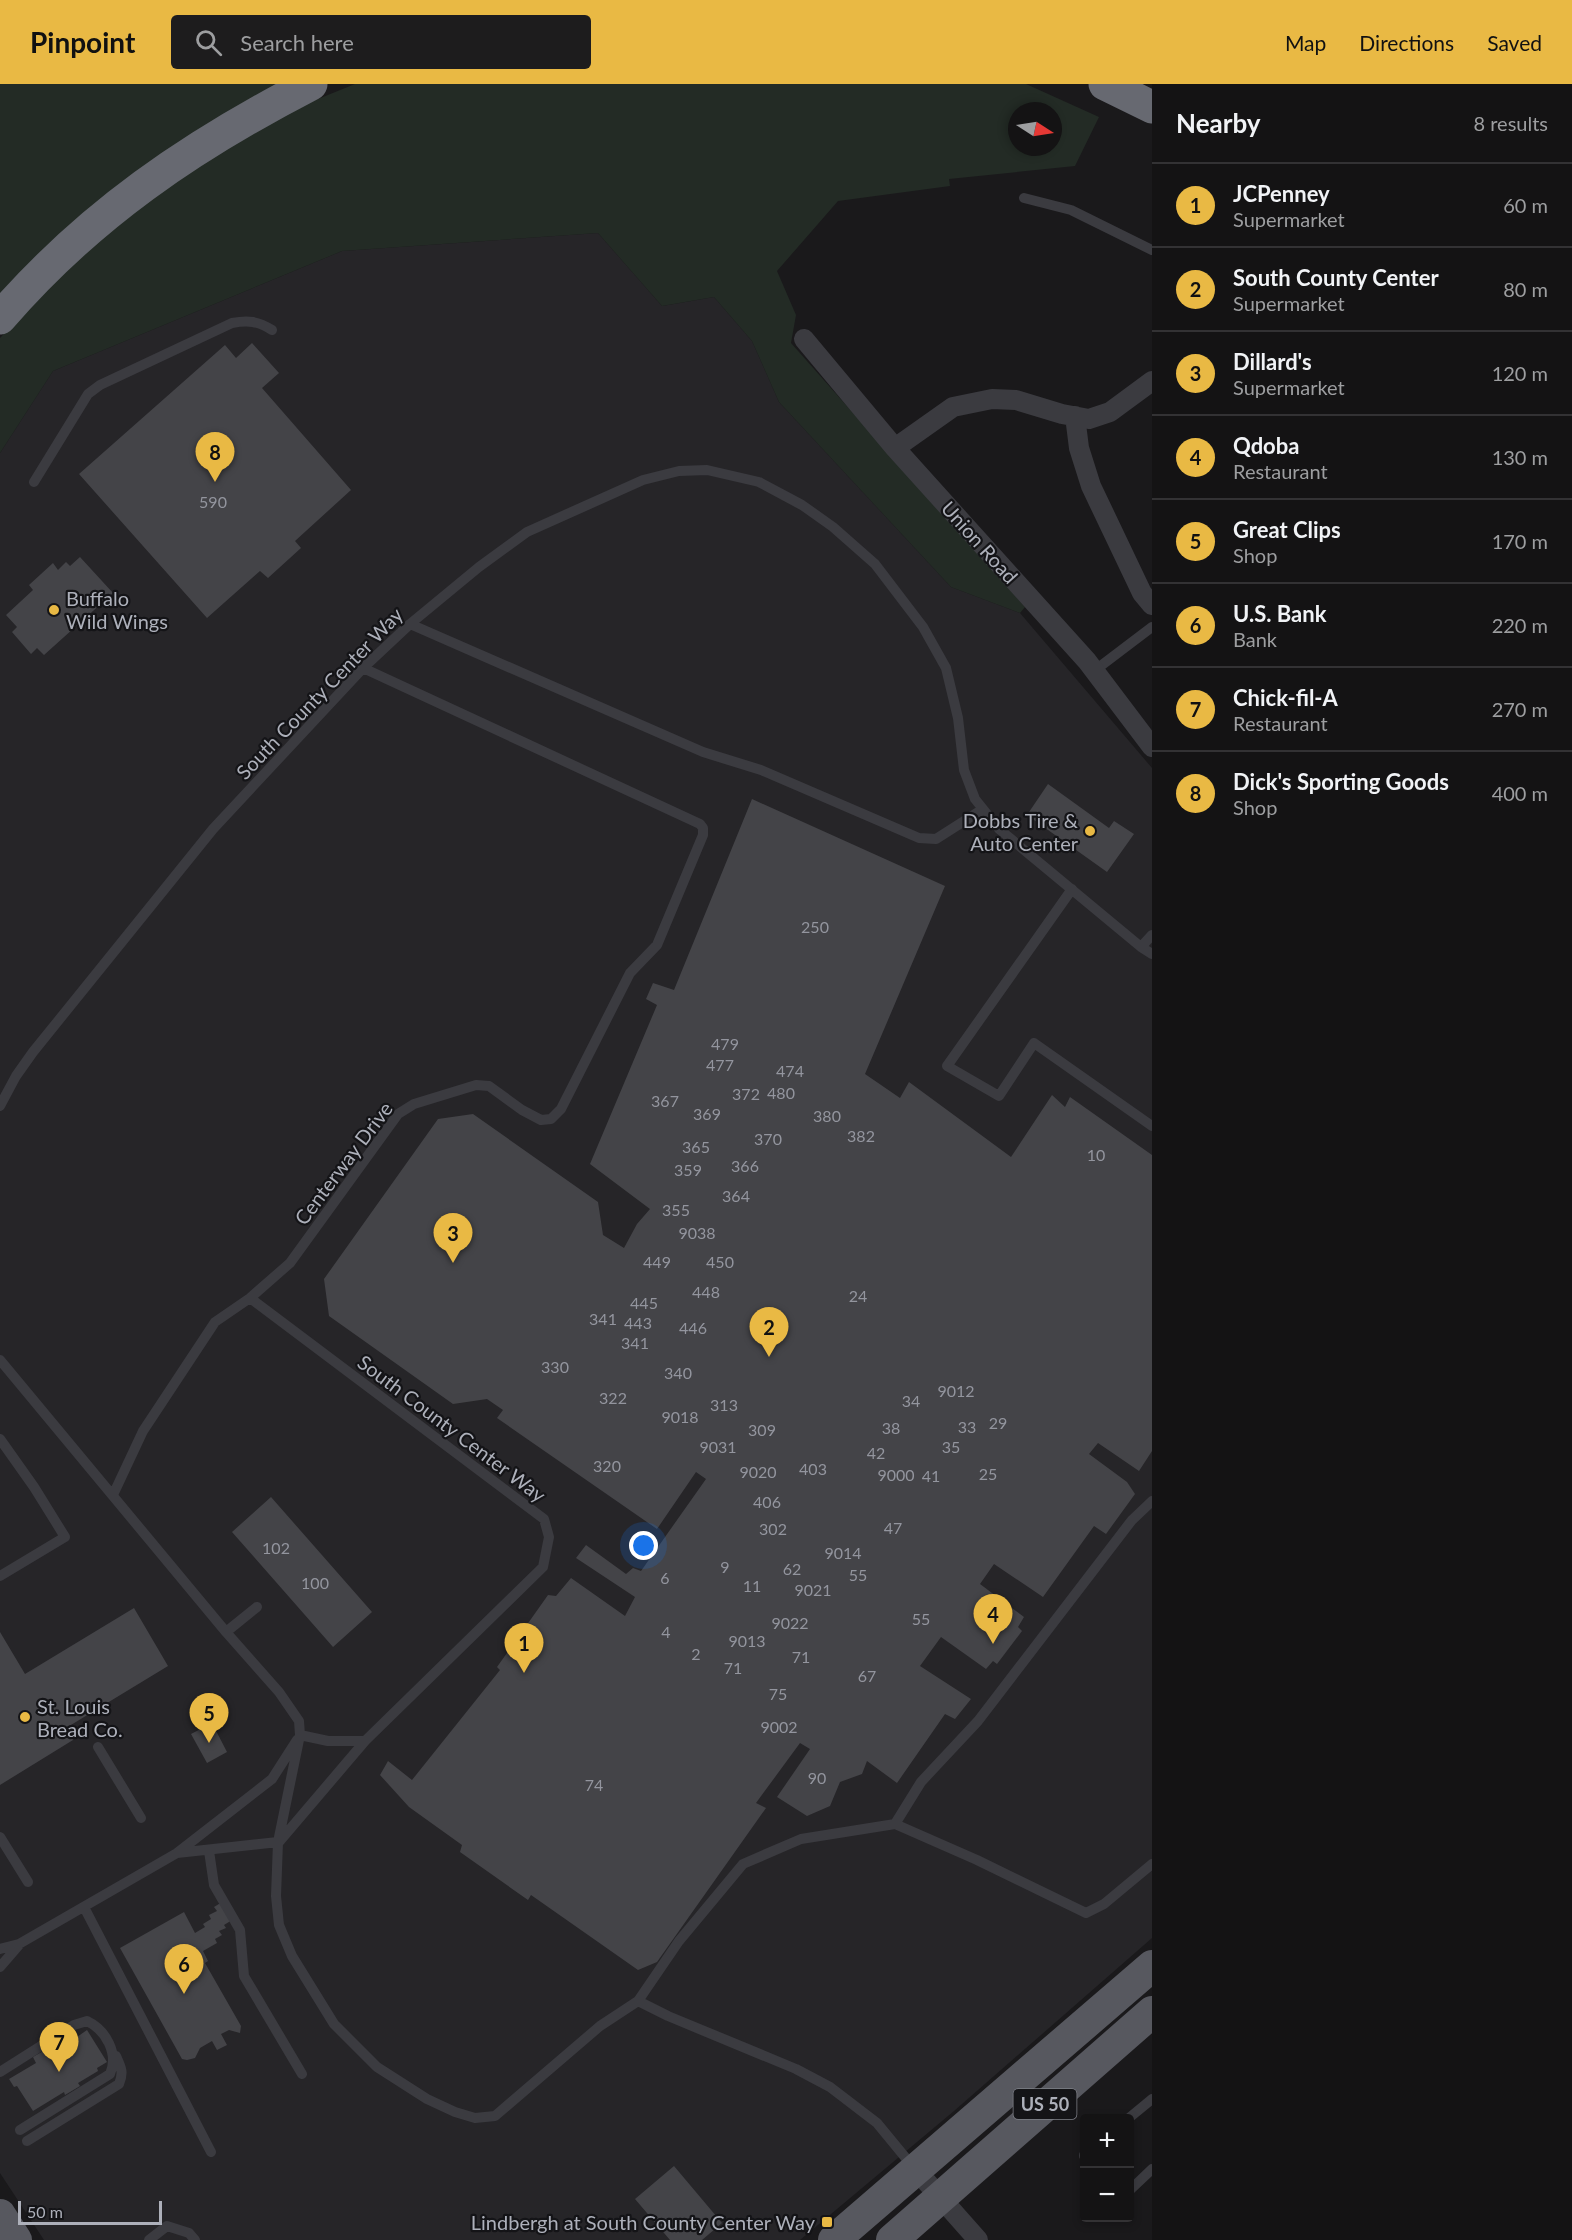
<!DOCTYPE html>
<html lang="en">
<head>
<meta charset="utf-8">
<style>
  body { margin:0; font-family:Lato,sans-serif; background:#1d1c1d; color:#f1f3f6 }
  .controls { position:absolute; right:18px; bottom:18px; display:grid; overflow:hidden; border-radius:6px; box-shadow:0 3px 9px #0003 }
  .controls button { width:54px; height:54px; display:grid; place-items:center; padding:0; border:0; border-bottom:2px solid #333234; background:#141314; color:#f1f3f6; font:30px sans-serif }
  .compass { position:absolute; left:1008px; top:18px; width:54px; height:54px; border-radius:50%; background:#141314; box-shadow:0 3px 9px #0003; rotate:102deg }
  .scale { position:absolute; left:18px; bottom:15px; width:144px; box-sizing:border-box; padding-left:6px; border:3px solid #adb0ba; border-top:0; font-size:16px; line-height:21px; white-space:nowrap; color:#adb0ba; -webkit-text-stroke:4px #141417; paint-order:stroke }
  .you { position:absolute; left:644px; top:1462px; width:21px; height:21px; margin:-15px; border:4px solid #fff; border-radius:50%; background:#1a73e8; box-shadow:0 0 0 9px #1a73e833 }
  .badge { display:grid; place-items:center; width:39px; height:39px; border-radius:50%; background:#e9b944; color:#111; font-size:20px; font-weight:700 }
  .pin { position:absolute; translate:-50% -50px; filter:drop-shadow(0 2px 3px #0008) }
  .pin::after { content:''; position:absolute; top:32px; width:21px; height:18px; background:inherit; clip-path:polygon(0 0,100% 0,50% 100%) }
  .list { margin:0; padding:0; list-style:none }
  h2 { display:flex; justify-content:space-between; align-items:center; height:78px; margin:0; padding:0 24px; font-size:26px }
  h2 small { font-size:20px; font-weight:400; color:#9d9ea0 }
  .list li { display:grid; grid-template-columns:39px 1fr auto; gap:18px; align-items:center; box-sizing:border-box; height:84px; padding:0 24px; border-top:2px solid #333234 }
  .list b { display:block; font-size:22px; white-space:nowrap }
  .list p { margin:0; font-size:20px; white-space:nowrap; color:#9d9ea0 }
  .list em { font-size:20px; font-style:normal; color:#9d9ea0 }
  .icon { flex:none; width:33px; height:33px; fill:none; stroke:currentColor; stroke-width:2; stroke-linecap:round; stroke-linejoin:round }
  .map { position:relative; flex:none; width:1152px; height:2156px; overflow:hidden }
  header { display:flex; align-items:center; gap:36px; box-sizing:border-box; height:84px; padding:0 30px; background:#e9b944; color:#111 }
  header strong { font-size:28px }
  nav { display:flex; gap:33px; margin-inline-start:auto; font-size:21px }
  .search { width:420px; height:54px; background:#1d1c1d; display:flex; align-items:center; gap:15px; box-sizing:border-box; padding:0 21px; border-radius:6px; color:#9d9ea0; font-size:22px }
  main { display:flex }
  aside { flex:1; background:#141314 }
  .map>svg:first-child { display:block }
</style>
</head>
<body>
<header>
<strong>Pinpoint</strong>
<div class="search"><svg class="icon" aria-label="search" viewBox="0 0 24 24"><circle cx="10" cy="10" r="6"/><path d="M15 15l6 6"/></svg>Search here</div>
<nav><a>Map</a><a>Directions</a><a>Saved</a></nav>
</header>
<main>
<div class="map">
<svg width="1152" height="2156" viewBox="0 0 1152 2156">
  <rect width="100%" height="100%" fill="#1a191b"/>
  <path fill="#262528" d="M598 149 662 222 714 213 752 257 779 318 951 503 1020 529 1152 684V1854L954 2027 800 2156H44L0 2089V369L53 287 342 167Z"/>
  <path fill="#232b25" fill-rule="evenodd" d="M0 0H279L0 214Z
    M355 0H1026L1099 33 1075 82 949 95 950 102 838 117 777 187 796 231 791 259 1025 523 1020 529 951 503 779 318 752 257 714 213 662 222 598 149 342 167 53 287 0 369V254L67 182 140 120 281 30ZM1017 27H1053V63H1017Z"/>
  <path fill="#444448" d="M252 259 279 289 262 304 351 406 295 457 301 464 268 494 260 487 207 534 79 390 225 261 236 274Z
    M80 473 113 509 44 571 37 564 31 570 12 548 17 543 6 531 33 506 29 501 53 479 58 486 66 478 70 482Z
    M1048 700 1109 744 1114 737 1134 750 1107 788 1027 731Z
    M752 715 945 802 865 990 900 1014 909 998 1011 1073 1052 1011 1065 1023 1070 1013 1152 1071V1367L1139 1387 1098 1359 1089 1370 1127 1398 1135 1410 1106 1450 1094 1442 1043 1513 994 1480 980 1500 1024 1533 1018 1543 1022 1547 997 1580 993 1577 986 1585 941 1553 920 1582 971 1615 955 1635 945 1630 897 1699 867 1677 862 1690 840 1698 830 1722 807 1732 777 1713 810 1665 800 1659 756 1719 766 1724 657 1878 638 1886 531 1811 528 1816 460 1768 462 1761 409 1723 380 1691 388 1677 412 1696 500 1586 497 1583 548 1511 556 1512 571 1494 625 1532 635 1513 576 1474 586 1461 626 1490 633 1484 641 1487 706 1395 696 1388 657 1445 497 1334 503 1326 487 1315 453 1320 329 1232 324 1195 438 1035 473 1030 598 1118 603 1151 624 1164 637 1140 650 1125 590 1080 657 921 646 915 653 899 674 906Z
    M271 1413 372 1528 333 1563 232 1448Z
    M134 1524 168 1582 66 1644 73 1656 0 1701V1548L25 1590Z
    M212 1639 227 1668 207 1679 191 1650Z
    M227 1815 237 1833 224 1841 226 1844 219 1847 222 1851 215 1855 217 1859 203 1867 208 1877 205 1879 241 1942 240 1949 229 1946 221 1950 227 1961 217 1966 212 1957 200 1964 195 1974 187 1976 182 1975 120 1864 184 1828 195 1849 205 1843 203 1840 211 1835 209 1831 217 1827 214 1823Z
    M87 1946 107 1978 97 1984 98 1987 78 1999 80 2002 65 2011 64 2008 33 2027 17 2002 14 2003 9 1995 36 1979 33 1973 74 1949 77 1953Z
    M674 2082 722 2139 702 2156H670L635 2115Z"/>
  <g fill="none" stroke-linecap="round" stroke-linejoin="round">
    <path stroke="#3b3b40" stroke-width="10" d="M1024 114 1071 126 1152 166
      M34 398 88 310 100 301 232 239C248 236 258 237 272 246
      M410 540 703 668 761 686 919 754 936 755 983 725
      M1094 587 1152 543
      M1072 805 947 982 999 1012 1034 959 1152 1042
      M1141 863 1152 870
      M0 1022 16 992 33 968 213 745 363 584 410 540 479 483 527 448 643 396 679 387 707 386 759 398 802 421 833 443 875 480 923 543 946 584 958 634 964 686 975 715 999 745 1141 863 1152 851
      M250 1214 544 1435 549 1453 543 1483 365 1657 279 1758
      M0 1276 226 1548 279 1608 299 1637 300 1651 278 1758 276 1812 279 1841 292 1872 334 1940 377 1983 427 2015 455 2028 475 2034 495 2032 600 1942 638 1917 679 1857 743 1780 801 1755 895 1740 977 1776 1086 1829 1104 1820 1152 1780
      M0 1355 34 1403 65 1453 0 1492
      M113 1411 143 1347 215 1238 250 1214 290 1179 398 1030 414 1020 476 1001 489 1002 522 1026 541 1036 551 1035 561 1025 630 889 657 861 703 751V744L700 740 363 584
      M226 1548 257 1523
      M300 1651 328 1657H365
      M98 1663 141 1734
      M895 1740 921 1698 978 1637 1132 1436 1152 1417
      M0 1753 28 1798
      M209 1767 214 1801 240 1846 244 1892 302 1990
      M177 1769 278 1758
      M84 1823 211 2068
      M0 1865 19 1860 177 1769 272 1695 297 1656
      M0 1883 19 1861
      M638 1917 668 1932 796 1985 830 2003 877 2039 914 2084
      M0 1988 74 1941 87 1937C106 1946 119 1970 110 1990L20 2046
      M1129 2034 1152 2015
      M27 2057 119 2000C124 1988 121 1983 116 1972
      M1084 2071V2072
      M1130 2106 1152 2085
      M149 2156 167 2142 189 2149 195 2156"/>
    <path stroke="#3b3b40" stroke-width="20" d="M804 255 895 364 1087 577 1152 663
      M1075 332 1079 364 1091 402 1142 509 1152 521
      M895 364 953 323 992 315 1016 316 1062 330 1089 335 1110 328 1152 297
      M916 2086 978 2156"/>
    <path stroke="#57585f" stroke-width="32" d="M0 2131 16 2156
      M834 2156 1152 1882
      M892 2156 1152 1928"/>
    <path stroke="#676971" stroke-width="33" d="M1105 0 1152 23
      M0 234C89 131 191 62 311 0"/>
  </g>
  <g fill="#e9b944" stroke="#141417" stroke-width="2">
    <circle cx="54" cy="526" r="6"/>
    <circle cx="1090" cy="747" r="6"/>
    <circle cx="25" cy="1633" r="6"/>
    <rect x="821" y="2132" width="12" height="12" rx="3"/>
  </g>
  <g text-anchor="middle" dominant-baseline="central" stroke-width="4.5" stroke-linejoin="round" paint-order="stroke">
    <g font-size="16" fill="#93959e">
      <text x="213" y="417">590</text>
      <text x="815" y="842">250</text>
      <text x="725" y="959">479</text>
      <text x="720" y="980">477</text>
      <text x="790" y="986">474</text>
      <text x="781" y="1008">480</text>
      <text x="746" y="1009">372</text>
      <text x="665" y="1016">367</text>
      <text x="707" y="1029">369</text>
      <text x="827" y="1031">380</text>
      <text x="861" y="1051">382</text>
      <text x="768" y="1054">370</text>
      <text x="696" y="1062">365</text>
      <text x="1096" y="1070">10</text>
      <text x="745" y="1081">366</text>
      <text x="688" y="1085">359</text>
      <text x="736" y="1111">364</text>
      <text x="676" y="1125">355</text>
      <text x="697" y="1148">9038</text>
      <text x="657" y="1177">449</text>
      <text x="720" y="1177">450</text>
      <text x="706" y="1207">448</text>
      <text x="858" y="1211">24</text>
      <text x="644" y="1218">445</text>
      <text x="603" y="1234">341</text>
      <text x="638" y="1238">443</text>
      <text x="693" y="1243">446</text>
      <text x="635" y="1258">341</text>
      <text x="555" y="1282">330</text>
      <text x="678" y="1288">340</text>
      <text x="956" y="1306">9012</text>
      <text x="613" y="1313">322</text>
      <text x="911" y="1316">34</text>
      <text x="724" y="1320">313</text>
      <text x="680" y="1332">9018</text>
      <text x="998" y="1338">29</text>
      <text x="967" y="1342">33</text>
      <text x="891" y="1343">38</text>
      <text x="762" y="1345">309</text>
      <text x="718" y="1362">9031</text>
      <text x="951" y="1362">35</text>
      <text x="876" y="1368">42</text>
      <text x="607" y="1381">320</text>
      <text x="813" y="1384">403</text>
      <text x="758" y="1387">9020</text>
      <text x="988" y="1389">25</text>
      <text x="896" y="1390">9000</text>
      <text x="931" y="1391">41</text>
      <text x="767" y="1417">406</text>
      <text x="893" y="1443">47</text>
      <text x="773" y="1444">302</text>
      <text x="276" y="1463">102</text>
      <text x="843" y="1468">9014</text>
      <text x="725" y="1482">9</text>
      <text x="792" y="1484">62</text>
      <text x="858" y="1490">55</text>
      <text x="665" y="1493">6</text>
      <text x="315" y="1498">100</text>
      <text x="752" y="1501">11</text>
      <text x="813" y="1505">9021</text>
      <text x="921" y="1534">55</text>
      <text x="790" y="1538">9022</text>
      <text x="666" y="1547">4</text>
      <text x="747" y="1556">9013</text>
      <text x="696" y="1569">2</text>
      <text x="801" y="1572">71</text>
      <text x="733" y="1583">71</text>
      <text x="867" y="1591">67</text>
      <text x="778" y="1609">75</text>
      <text x="779" y="1642">9002</text>
      <text x="817" y="1693">90</text>
      <text x="594" y="1700">74</text>
    </g>
    <rect fill="#141417" stroke="#7f8189" stroke-width="1.5" x="1013.5" y="2005" width="63" height="30" rx="4.5"/>
    <g font-size="18" font-weight="bold" fill="#adb0ba">
      <text x="1045" y="2020">US 50</text>
    </g>
    <g font-size="20" fill="#adb0ba" stroke="#141417">
      <text transform="translate(980 458) rotate(48)">Union Road</text>
      <text transform="translate(319 609) rotate(-46)">South County Center Way</text>
      <text transform="translate(343 1079) rotate(-53)">Centerway Drive</text>
      <text transform="translate(452 1344) rotate(37)">South County Center Way</text>
    </g>
    <g font-size="20" fill="#adb0ba" stroke="#141417" text-anchor="start">
      <text x="66" y="514">Buffalo<tspan x="66" dy="23">Wild Wings</tspan></text>
      <text x="1078" y="736" text-anchor="end">Dobbs Tire &amp;<tspan x="1078" dy="23">Auto Center</tspan></text>
      <text x="37" y="1622">St. Louis<tspan x="37" dy="23">Bread Co.</tspan></text>
      <text x="815" y="2138" text-anchor="end">Lindbergh at South County Center Way</text>
    </g>
  </g>
</svg>
<div class="controls">
<button>+</button>
<button>−</button>
</div>
<svg class="compass" viewBox="-18 -18 36 36"><path d="M0-13l5 13h-10z" fill="#e53935"/><path d="M0 13l5-13h-10z" fill="#9d9ea0"/></svg>
<div class="scale">50 m</div>
<div class="you"></div>
<div class="pin badge" style="left:524px;top:1589px">1</div>
<div class="pin badge" style="left:769px;top:1273px">2</div>
<div class="pin badge" style="left:453px;top:1179px">3</div>
<div class="pin badge" style="left:993px;top:1560px">4</div>
<div class="pin badge" style="left:209px;top:1659px">5</div>
<div class="pin badge" style="left:184px;top:1910px">6</div>
<div class="pin badge" style="left:59px;top:1988px">7</div>
<div class="pin badge" style="left:215px;top:398px">8</div>
</div>
<aside>
<h2>Nearby<small>8 results</small></h2>
<ul class="list">
<li><span class="badge">1</span><div><b>JCPenney</b><p>Supermarket</p></div><em>60 m</em></li>
<li><span class="badge">2</span><div><b>South County Center</b><p>Supermarket</p></div><em>80 m</em></li>
<li><span class="badge">3</span><div><b>Dillard's</b><p>Supermarket</p></div><em>120 m</em></li>
<li><span class="badge">4</span><div><b>Qdoba</b><p>Restaurant</p></div><em>130 m</em></li>
<li><span class="badge">5</span><div><b>Great Clips</b><p>Shop</p></div><em>170 m</em></li>
<li><span class="badge">6</span><div><b>U.S. Bank</b><p>Bank</p></div><em>220 m</em></li>
<li><span class="badge">7</span><div><b>Chick-fil-A</b><p>Restaurant</p></div><em>270 m</em></li>
<li><span class="badge">8</span><div><b>Dick's Sporting Goods</b><p>Shop</p></div><em>400 m</em></li>
</ul>
</aside>
</main>
</body>
</html>
